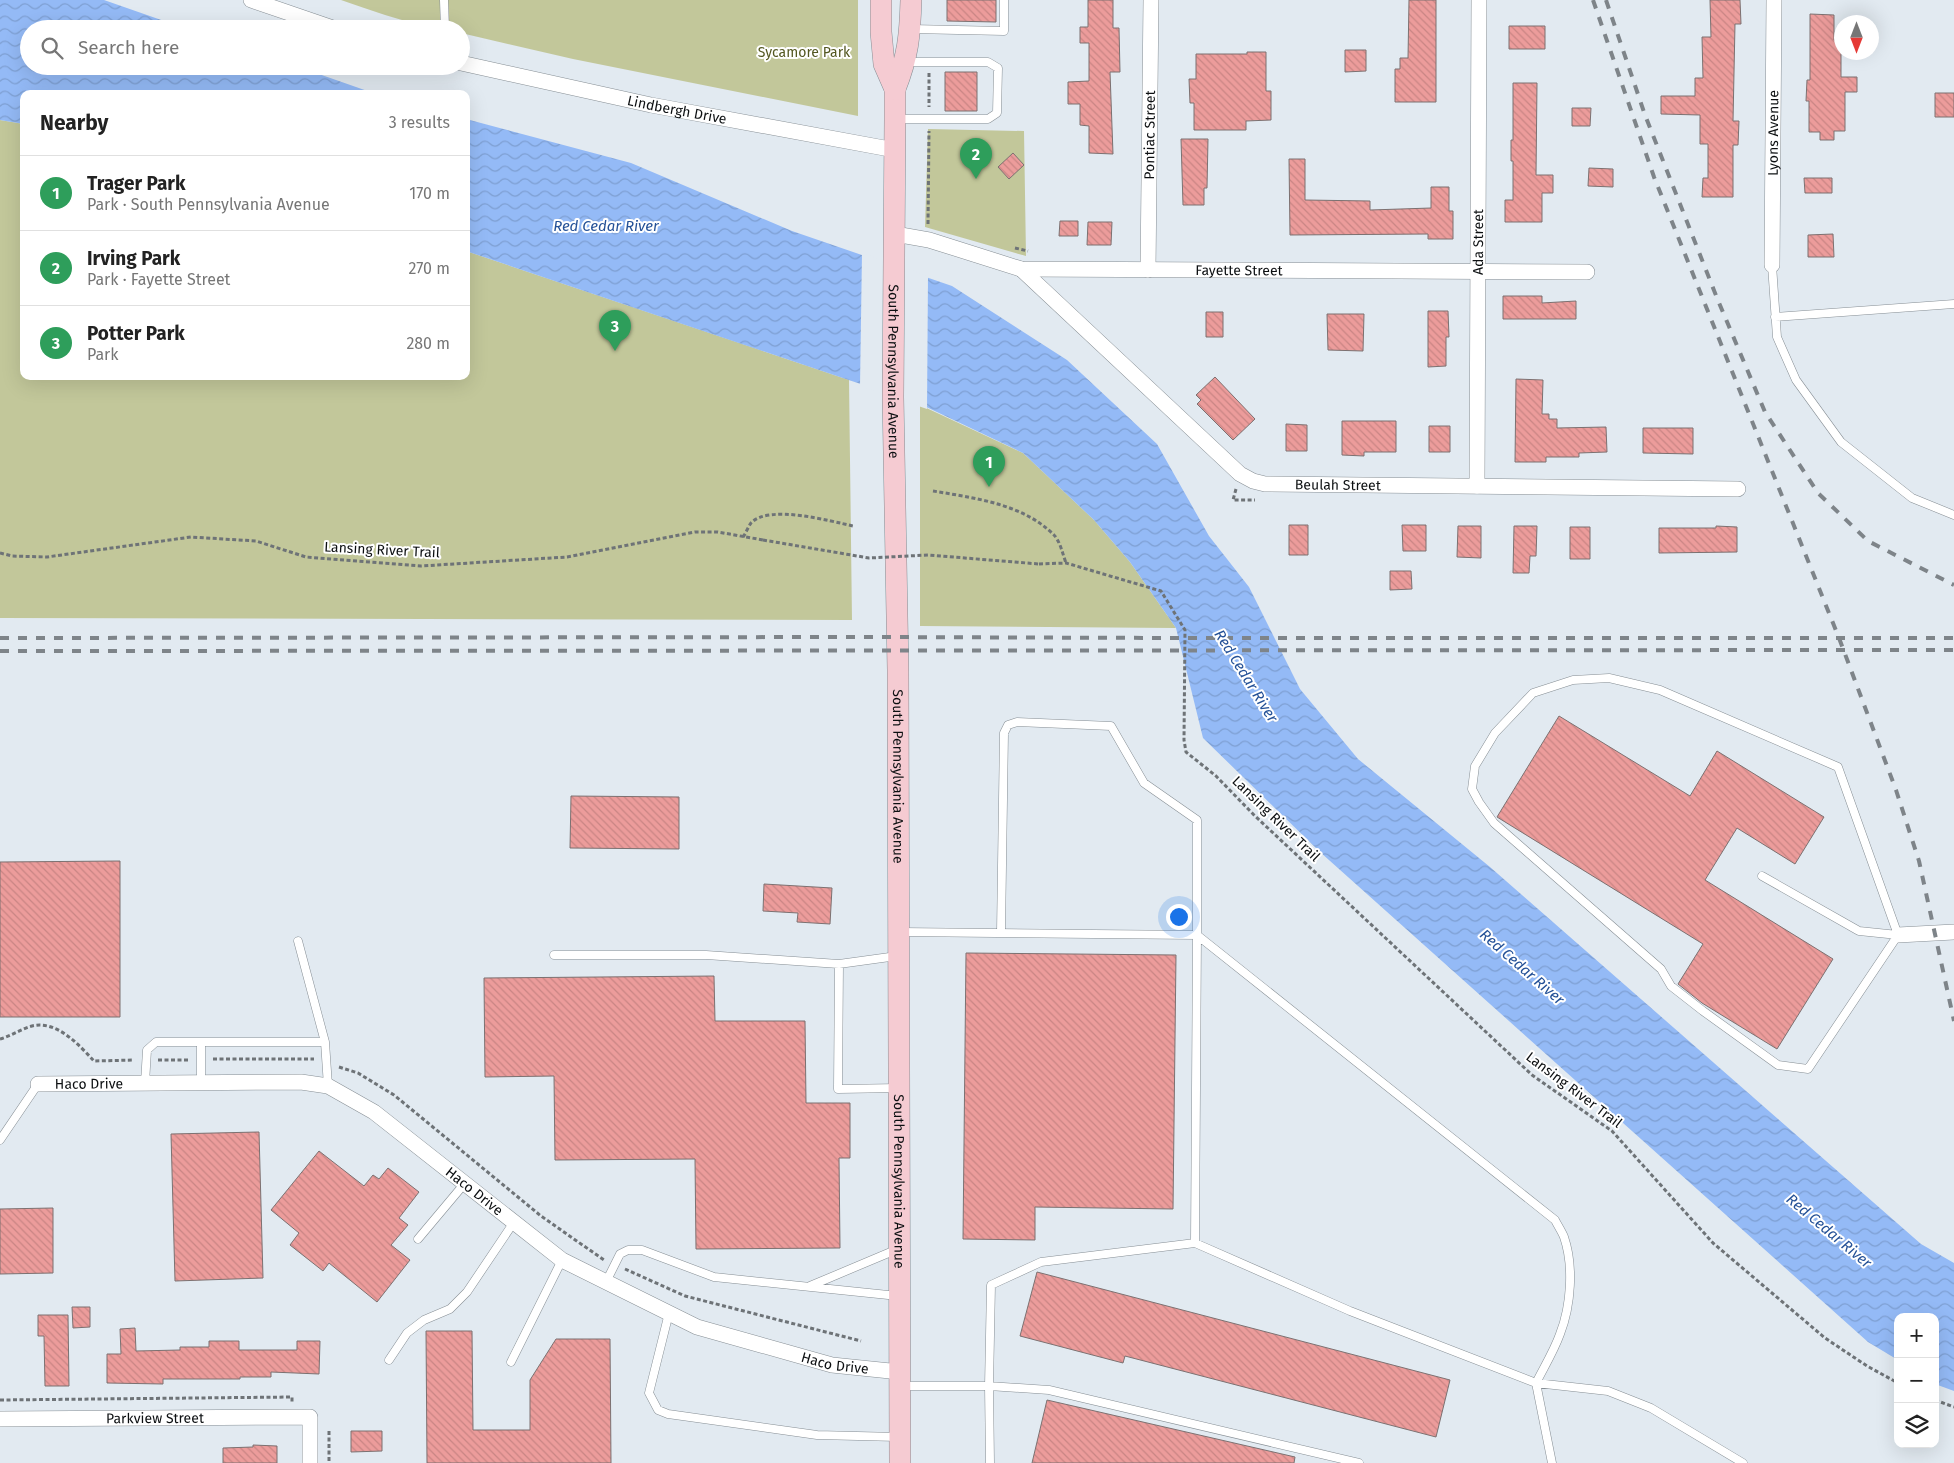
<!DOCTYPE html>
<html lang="en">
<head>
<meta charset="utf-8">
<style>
  body { margin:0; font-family:"Fira Sans",sans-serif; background:#f6f6f6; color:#222 }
  .controls { position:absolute; right:15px; bottom:15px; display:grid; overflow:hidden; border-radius:10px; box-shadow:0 5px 20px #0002 }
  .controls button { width:45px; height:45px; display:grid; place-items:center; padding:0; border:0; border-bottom:1px solid #e0e0e0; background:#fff; color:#222; font:25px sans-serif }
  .compass { position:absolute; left:1834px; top:15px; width:45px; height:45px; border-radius:50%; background:#fff; box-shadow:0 5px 20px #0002; rotate:180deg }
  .you { position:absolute; left:1178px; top:916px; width:18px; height:18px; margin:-12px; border:4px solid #fff; border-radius:50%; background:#1a73e8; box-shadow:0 0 0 8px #1a73e833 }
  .badge { display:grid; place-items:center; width:32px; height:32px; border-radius:50%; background:#41898a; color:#fff; font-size:16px; font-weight:700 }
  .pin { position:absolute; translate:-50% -41px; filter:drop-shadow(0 1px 2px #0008) }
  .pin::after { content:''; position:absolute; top:26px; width:18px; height:15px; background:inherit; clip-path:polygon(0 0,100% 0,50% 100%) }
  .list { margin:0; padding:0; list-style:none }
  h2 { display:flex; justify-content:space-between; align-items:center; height:65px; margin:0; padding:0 20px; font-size:21px }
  h2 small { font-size:16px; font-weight:400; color:#767676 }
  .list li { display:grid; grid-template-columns:32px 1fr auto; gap:15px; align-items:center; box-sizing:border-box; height:75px; padding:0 20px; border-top:1px solid #e0e0e0 }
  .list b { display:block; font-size:19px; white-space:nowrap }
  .list p { margin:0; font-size:16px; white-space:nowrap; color:#767676 }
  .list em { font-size:16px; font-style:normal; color:#767676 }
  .icon { flex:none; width:28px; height:28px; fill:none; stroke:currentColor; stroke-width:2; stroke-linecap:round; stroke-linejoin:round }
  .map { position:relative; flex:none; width:1954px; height:1463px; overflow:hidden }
  .search { position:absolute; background:#fff; box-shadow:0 5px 20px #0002; left:20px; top:20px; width:450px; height:55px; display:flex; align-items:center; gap:12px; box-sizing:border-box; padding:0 18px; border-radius:28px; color:#767676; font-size:19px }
  .panel { position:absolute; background:#fff; box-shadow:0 5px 20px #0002; left:20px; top:90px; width:450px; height:290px; border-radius:10px }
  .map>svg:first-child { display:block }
</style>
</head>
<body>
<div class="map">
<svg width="1954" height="1463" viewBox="0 0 1954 1463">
  <defs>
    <pattern id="water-waves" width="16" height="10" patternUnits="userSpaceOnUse" patternTransform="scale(1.25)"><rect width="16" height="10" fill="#94baf6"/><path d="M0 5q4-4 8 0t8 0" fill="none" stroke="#7e9fd2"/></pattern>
    <pattern id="building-back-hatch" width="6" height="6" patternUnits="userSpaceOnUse" patternTransform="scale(1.25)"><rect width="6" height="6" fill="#ec9c9b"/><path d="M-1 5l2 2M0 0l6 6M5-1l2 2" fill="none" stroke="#c98584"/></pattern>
  </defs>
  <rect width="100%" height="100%" fill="#e2eaf1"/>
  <path fill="#c2c79a" d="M341 0H858V116L573 59 461 33V29C421 29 379 13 341 0Z
    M0 120 24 124V376H466V251L849 380 852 620 0 618Z
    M928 129 1024 131 1026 256 925 227Z
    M920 405 1023 453 1094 520 1130 562 1176 628 920 626Z"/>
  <path fill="url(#water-waves)" d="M0 0H104L187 29H29V66H296L376 94H24V124L0 120Z
    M466 119 631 163 792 231 952 286 1067 360 1157 444 1209 536 1249 587 1300 689 1358 759 1490 867 1921 1244 1954 1263V1391L1935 1384V1317H1898V1360L1868 1342 1320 852 1203 738 1176 628 1130 562 1094 520 1023 453 920 404 466 251Z"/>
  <path fill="#e2eaf1" d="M862 253 928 276 927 409 860 386Z"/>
  <path fill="url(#building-back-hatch)" stroke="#7c7171" d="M947 0H996V22L947 21Z
    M1088 0H1113V28H1119L1120 72H1110L1113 154 1089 153V126L1080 125V104H1068V82L1089 81V43H1080V27H1088Z
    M1409 0H1436V102H1395V69H1400V58H1408Z
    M1710 0H1740L1741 24H1735L1733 121H1739L1738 145H1733V197H1702L1703 178H1708V144H1700V115L1661 114V96H1695V78H1703L1702 37H1711Z
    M1810 14 1834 15V40H1841V77H1857V92H1845V131H1834V140H1820V132H1809V101H1806L1807 80H1810Z
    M1509 26H1545V49H1509Z
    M1345 50H1366V71L1345 72Z
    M1247 52H1266V91H1271V120L1246 121V130H1194V103H1190L1189 79H1196V54H1247Z
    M945 72H977V111H945Z
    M1513 83H1537L1536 175H1553V193H1542V222H1505V200H1513V161H1511V140H1513Z
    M1935 93H1954V117H1935Z
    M1572 108H1591L1590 126H1572Z
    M1181 139H1208L1207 188H1204V205H1183Z
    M1013 153 1024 165 1009 179 998 167Z
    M1289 159H1305V200L1370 201V210L1431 208V187H1449V211H1453V239H1428V234L1290 235Z
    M1589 168 1613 169V187L1588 186Z
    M1804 178H1832V193H1805Z
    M1060 221H1078V236H1059Z
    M1088 222H1112L1111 245H1087Z
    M1833 234 1834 257H1808V235Z
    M1503 296H1542V303L1576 301V319H1503Z
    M1428 311H1448L1449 337H1446V366L1428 367Z
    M1206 312H1223V337H1206Z
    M1327 314H1364L1363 351 1328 350Z
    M1215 377 1255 419 1233 440 1197 404 1201 400 1196 395Z
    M1516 379 1543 380 1542 414H1549V419H1557V428L1606 427 1607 452 1579 453V457H1546V462H1515Z
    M1342 421H1396V452H1364V456L1342 455Z
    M1286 424 1307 425V451H1286Z
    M1429 426H1450V452H1429Z
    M1643 428H1693V454L1643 453Z
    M1289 525H1308V555H1289Z
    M1402 525H1426V551H1403Z
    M1458 526H1481V558L1457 557Z
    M1514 526H1537L1536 556H1530L1529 573H1513Z
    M1716 526 1737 527V552L1659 553V528H1716Z
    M1570 527H1590V559H1570Z
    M1390 571H1411L1412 589 1390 590Z
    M1559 716 1690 796 1717 751 1824 817 1795 864 1737 828 1705 880 1833 959 1777 1049 1702 1003 1678 984 1703 944 1497 817Z
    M571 796 679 797V849L570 848Z
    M120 861V1017H0V862Z
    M764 884 832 888 830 924 797 922 798 913 763 911Z
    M966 953 1176 955 1173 1209 1035 1207V1240L963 1239Z
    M714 976 715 1021H805L806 1103H850V1158H839L840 1248 696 1249 695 1159 555 1160 554 1076 485 1077 484 978Z
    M259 1132 263 1278 175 1281 171 1134Z
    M319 1151 364 1186 373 1175 379 1179 388 1168 419 1192 399 1218 408 1225 391 1245 410 1260 377 1302 329 1263 323 1271 290 1245 299 1233 271 1210Z
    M53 1208V1273L0 1274V1209Z
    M1037 1272 1450 1380 1436 1437 1125 1356 1123 1363 1020 1336Z
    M72 1307H90V1327L73 1328Z
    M38 1315H68L69 1386H45L44 1336H38Z
    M135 1328 136 1351 180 1350V1347H209V1341H239V1350H297V1341H320L319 1374 271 1372V1377H240V1379H163V1384L107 1383V1354H121L120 1329Z
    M426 1331H472L473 1430H530V1380L556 1339H610L611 1463H427Z
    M1047 1400 1295 1457 1294 1463H1032Z
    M351 1431H382V1451L351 1452Z
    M253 1445 277 1446V1463H223V1448L253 1447Z"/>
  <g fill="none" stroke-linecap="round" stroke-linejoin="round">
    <g stroke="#868e94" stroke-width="9">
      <path id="lane" d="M444 0 445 29
        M911 29 1004 31V0
        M895 119H988L997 113 998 68 988 62H905
        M1772 265 1777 337 1796 380 1841 442 1912 498 1954 515
        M1775 317 1954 304
        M1609 678 1660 690 1838 767 1898 935 1808 1069 1778 1065 1703 1011 1671 986 1661 969 1494 823 1479 802 1472 789 1475 766 1495 733 1533 693 1573 680Z
        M1762 876 1859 931 1898 935
        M901 932 1197 935 1195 1243 1041 1262 991 1285 989 1386 1049 1390 1359 1463
        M1001 932 1004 733 1008 725 1017 722 1111 726 1144 783 1197 820V935L1555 1220C1558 1226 1562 1232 1564 1237 1574 1266 1571 1306 1560 1334 1554 1351 1544 1367 1536 1383L1608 1391 1651 1408 1743 1463
        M298 941 325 1042 328 1086
        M554 955H706L839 964 897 956
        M839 964 838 1089 899 1088
        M201 1042V1082
        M145 1083 147 1050 156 1042H325
        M0 1140 38 1084
        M418 1239 465 1183
        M1195 1243 1350 1311 1536 1383 1552 1463
        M606 1282 620 1254 628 1250H642L714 1277 898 1296
        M810 1286 898 1249
        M669 1313 649 1393 658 1410 668 1414 817 1435 898 1437
        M389 1360 407 1333 424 1320 450 1309 467 1292 514 1222
        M511 1362 562 1260
        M902 1386H989L990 1463"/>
    </g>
    <g stroke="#868e94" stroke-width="16">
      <g id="street">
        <path d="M251 0 336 29"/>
        <path id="s1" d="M461 63 651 105 895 150"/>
        <path id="s2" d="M895 234 929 240 1021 269 1587 272"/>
        <path id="s3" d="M1772 265 1774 0"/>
        <path id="s4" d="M1021 269 1240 474 1253 481 1265 484 1738 489"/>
        <path id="s5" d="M1148 270 1151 0"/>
        <path id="s6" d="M1477 486 1479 0"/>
        <path d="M1898 935 1954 932"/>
        <path id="s7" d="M38 1084 301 1082 328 1086 374 1112 562 1260 697 1327 832 1365 900 1372"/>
        <path id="s8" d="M0 1419 310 1417V1463"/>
      </g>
    </g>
    <g stroke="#868e94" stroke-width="22">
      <g id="secondary">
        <path id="s9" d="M881 0V32L884 64 895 89V119L893 397 898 670 900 1463"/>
        <path d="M895 89C908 56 910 36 911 0"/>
      </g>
    </g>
    <path stroke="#6e7377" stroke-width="3" stroke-dasharray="4 2.5" stroke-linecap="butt" d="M929 73V107
      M928 224 929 131
      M1015 248 1028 251
      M1236 489 1233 500H1255
      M933 491C975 498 1023 504 1054 535 1060 541 1063 555 1066 563
      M743 537C746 533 748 527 751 523 769 504 830 521 853 526
      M0 553 12 556 47 557 191 537 256 541 306 557 421 566 567 557 695 532H718L763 540
      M1039 564 1066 563 1161 591 1185 630 1184 740 1186 752 1216 776 1255 816 1532 1075 1612 1131 1713 1243 1825 1338 1867 1366 1898 1383
      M0 1039C11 1036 21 1029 32 1026 57 1020 79 1045 94 1061L134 1060
      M213 1059H314
      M158 1060H189
      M339 1067 358 1073 394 1095 541 1216 604 1260
      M625 1269 685 1296 861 1341
      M0 1400 292 1397V1402
      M1935 1400 1954 1407
      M329 1431V1463"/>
    <use href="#lane" stroke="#fff" stroke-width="8"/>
    <use href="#street" stroke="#fff" stroke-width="15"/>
    <use href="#secondary" stroke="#f5cbd2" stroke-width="21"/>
    <path stroke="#7e8489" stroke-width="4" stroke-dasharray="9 9" stroke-linecap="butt" d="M1593 0 1654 177 1839 638 1896 790 1919 861 1954 1021
      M1606 0 1645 115 1717 298 1765 412 1818 493 1868 541 1954 585
      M0 638 873 637 1172 638H1954
      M0 651 1954 650"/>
    <path stroke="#6e7377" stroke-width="3" stroke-dasharray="4 2.5" stroke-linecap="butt" d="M763 540 869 558 928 555 1039 564"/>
  </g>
  <g text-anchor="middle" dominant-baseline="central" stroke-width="4" stroke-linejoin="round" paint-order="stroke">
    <g font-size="14" fill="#535721" stroke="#fff">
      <text x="804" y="52">Sycamore Park</text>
    </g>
    <g font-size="14" fill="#0c0f11" stroke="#fff">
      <text stroke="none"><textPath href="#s1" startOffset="221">Lindbergh Drive</textPath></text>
      <text stroke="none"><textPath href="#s3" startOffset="132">Lyons Avenue</textPath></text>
      <text stroke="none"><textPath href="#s5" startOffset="135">Pontiac Street</textPath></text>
      <text stroke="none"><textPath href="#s6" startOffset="244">Ada Street</textPath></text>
      <text stroke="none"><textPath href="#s2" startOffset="349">Fayette Street</textPath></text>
      <text stroke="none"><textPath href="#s9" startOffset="374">South Pennsylvania Avenue</textPath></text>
      <text stroke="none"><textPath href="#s4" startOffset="400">Beulah Street</textPath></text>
      <text transform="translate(382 550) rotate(3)">Lansing River Trail</text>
      <text stroke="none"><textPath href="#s9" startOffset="779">South Pennsylvania Avenue</textPath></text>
      <text transform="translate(1276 819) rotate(44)">Lansing River Trail</text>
      <text stroke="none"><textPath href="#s7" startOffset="51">Haco Drive</textPath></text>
      <text transform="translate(1574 1090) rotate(37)">Lansing River Trail</text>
      <text stroke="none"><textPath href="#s9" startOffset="1184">South Pennsylvania Avenue</textPath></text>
      <text stroke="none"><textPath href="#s7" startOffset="471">Haco Drive</textPath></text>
      <text stroke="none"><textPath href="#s7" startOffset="876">Haco Drive</textPath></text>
      <text stroke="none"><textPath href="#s8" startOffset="155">Parkview Street</textPath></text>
    </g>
    <g font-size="15" font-style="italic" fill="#245197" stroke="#fff">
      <text x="606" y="226">Red Cedar River</text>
      <text transform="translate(1246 676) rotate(58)">Red Cedar River</text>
      <text transform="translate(1522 967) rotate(41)">Red Cedar River</text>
      <text transform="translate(1829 1231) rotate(40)">Red Cedar River</text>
    </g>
  </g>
</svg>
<div class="controls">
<button>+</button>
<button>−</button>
<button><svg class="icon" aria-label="layers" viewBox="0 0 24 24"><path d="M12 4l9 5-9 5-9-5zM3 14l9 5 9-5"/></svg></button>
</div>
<svg class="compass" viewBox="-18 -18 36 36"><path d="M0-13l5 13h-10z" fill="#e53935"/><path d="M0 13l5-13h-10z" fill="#767676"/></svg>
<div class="you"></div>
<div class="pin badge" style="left:989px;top:487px;background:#2e9e5b">1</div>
<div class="pin badge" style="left:976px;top:179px;background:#2e9e5b">2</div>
<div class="pin badge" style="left:615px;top:351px;background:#2e9e5b">3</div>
<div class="search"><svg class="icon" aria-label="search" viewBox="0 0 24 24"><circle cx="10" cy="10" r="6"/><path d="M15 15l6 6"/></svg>Search here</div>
<section class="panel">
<h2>Nearby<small>3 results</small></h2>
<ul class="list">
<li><span class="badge" style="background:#2e9e5b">1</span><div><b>Trager Park</b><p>Park · South Pennsylvania Avenue</p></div><em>170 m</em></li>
<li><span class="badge" style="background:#2e9e5b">2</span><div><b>Irving Park</b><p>Park · Fayette Street</p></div><em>270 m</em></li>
<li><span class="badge" style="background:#2e9e5b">3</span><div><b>Potter Park</b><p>Park</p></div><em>280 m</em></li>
</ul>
</section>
</div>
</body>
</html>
